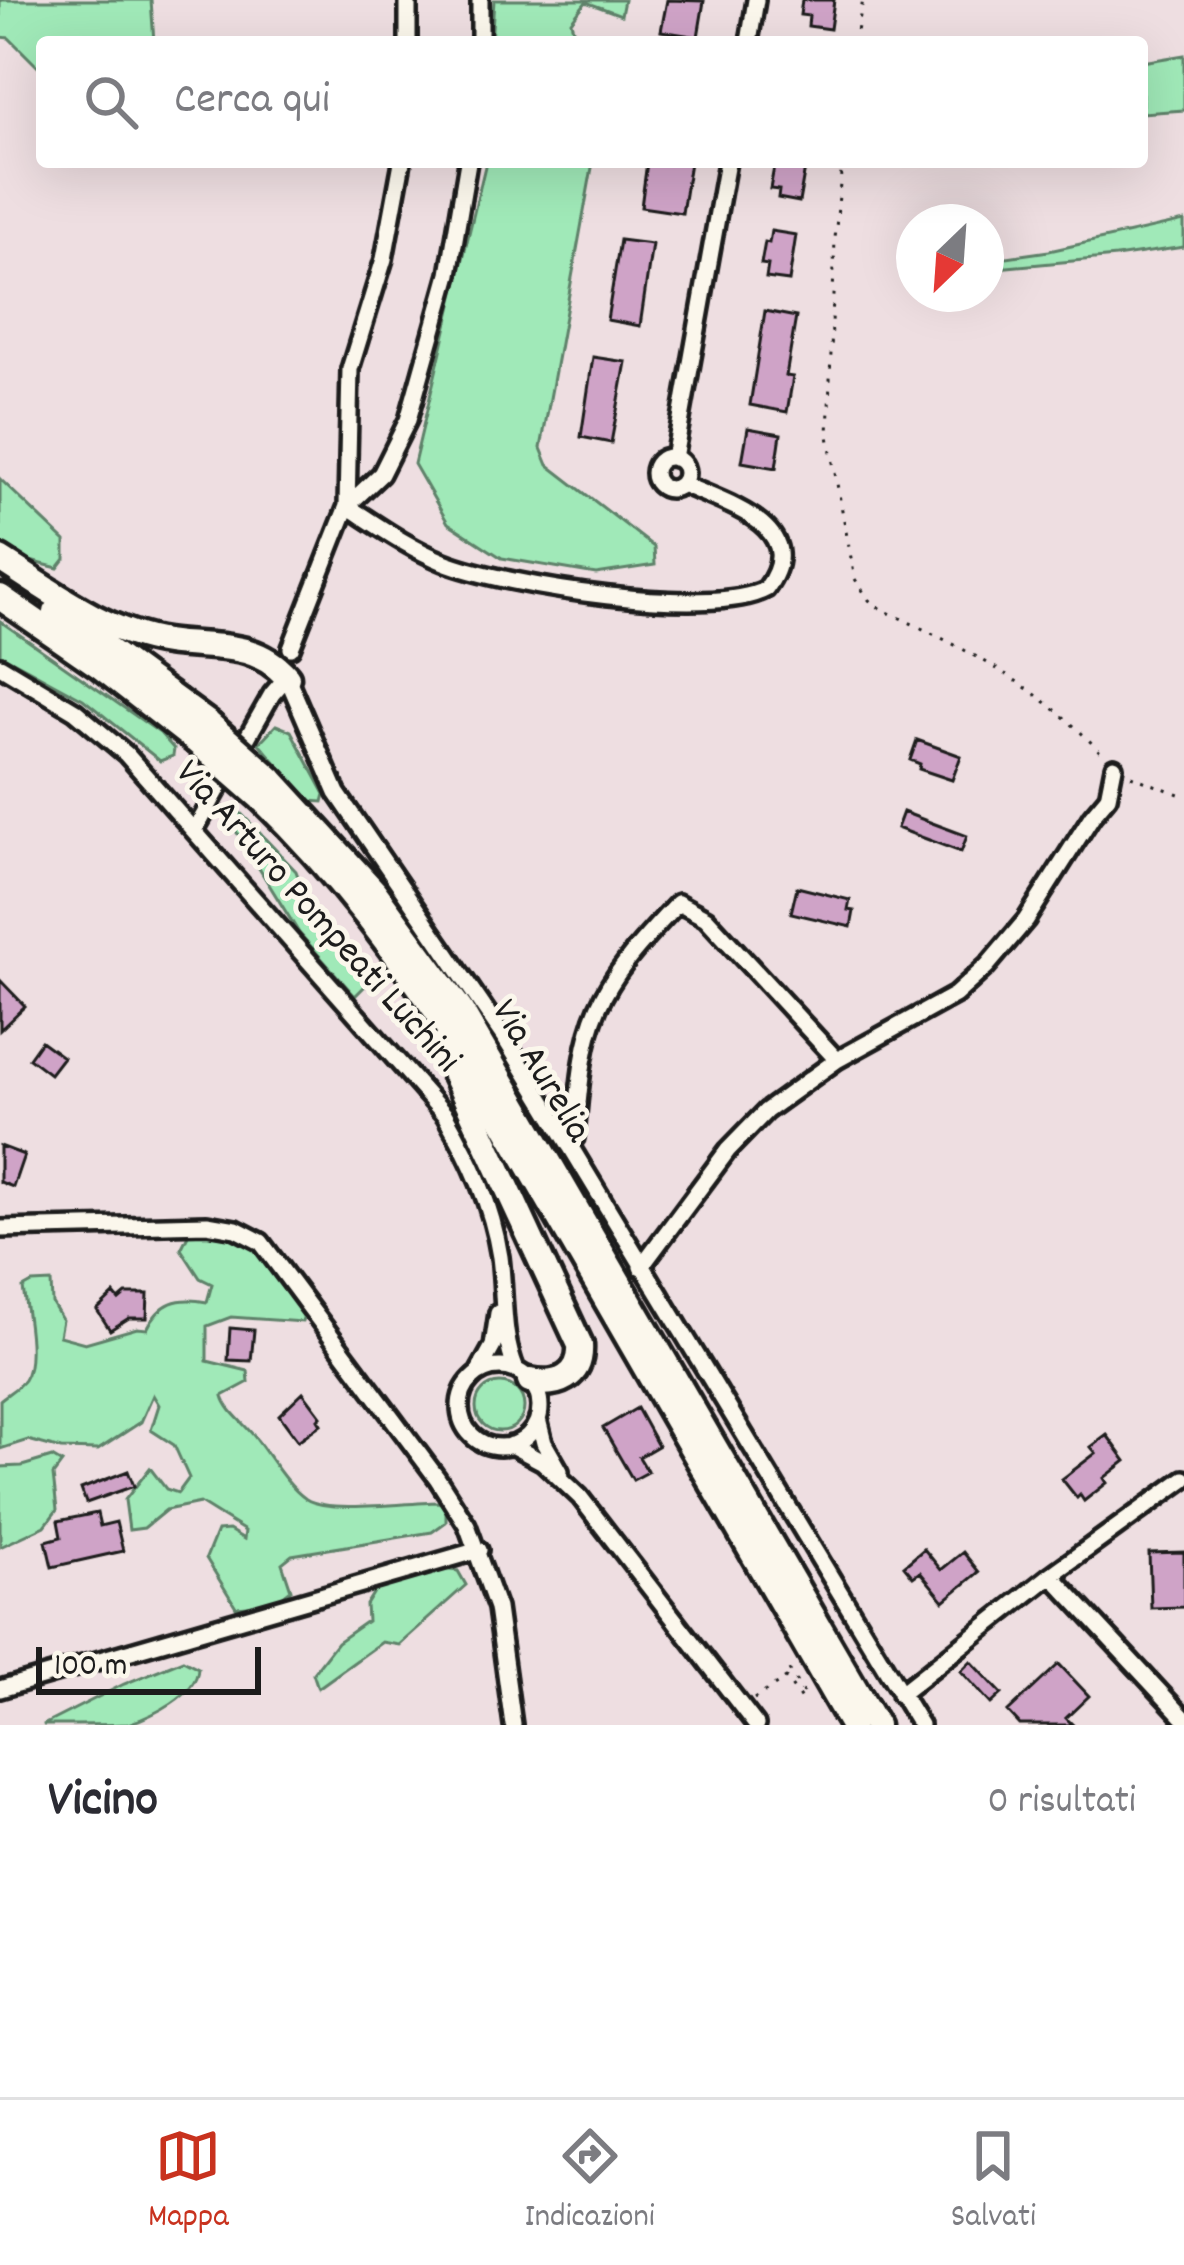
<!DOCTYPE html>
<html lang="it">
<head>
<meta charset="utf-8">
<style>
  body { margin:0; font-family:Dekko,sans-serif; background:#f7f7f7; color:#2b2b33 }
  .compass { position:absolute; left:896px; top:204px; width:108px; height:108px; border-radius:50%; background:#fff; box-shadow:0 12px 48px #0002; rotate:205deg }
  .scale { position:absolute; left:36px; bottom:30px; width:225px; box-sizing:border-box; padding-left:12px; border:6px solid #1c1c1c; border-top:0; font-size:33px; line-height:42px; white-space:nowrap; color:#1c1c1c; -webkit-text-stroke:9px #fbf7ec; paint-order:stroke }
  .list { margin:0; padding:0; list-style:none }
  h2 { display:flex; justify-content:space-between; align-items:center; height:156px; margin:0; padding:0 48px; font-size:51px }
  h2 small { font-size:39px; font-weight:400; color:#7c7c81 }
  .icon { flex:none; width:66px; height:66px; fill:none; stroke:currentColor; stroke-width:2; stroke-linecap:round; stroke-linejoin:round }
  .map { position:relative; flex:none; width:1184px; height:1725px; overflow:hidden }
  .search { position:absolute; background:#fff; box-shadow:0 12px 48px #0002; left:36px; right:36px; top:36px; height:132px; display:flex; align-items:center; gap:30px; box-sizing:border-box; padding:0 42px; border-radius:12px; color:#7c7c81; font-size:45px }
  .sheet { height:372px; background:#fff }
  nav { display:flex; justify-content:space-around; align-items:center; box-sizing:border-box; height:168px; border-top:3px solid #e1e1e2; background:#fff; font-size:33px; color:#7c7c81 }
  nav a { display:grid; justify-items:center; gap:6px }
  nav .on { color:#c8321e }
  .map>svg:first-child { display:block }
</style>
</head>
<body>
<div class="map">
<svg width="1184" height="1725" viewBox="0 0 1184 1725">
  <rect width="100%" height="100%" fill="#eedee1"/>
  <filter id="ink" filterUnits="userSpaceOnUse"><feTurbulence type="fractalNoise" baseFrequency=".00833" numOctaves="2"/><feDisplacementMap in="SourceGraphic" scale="24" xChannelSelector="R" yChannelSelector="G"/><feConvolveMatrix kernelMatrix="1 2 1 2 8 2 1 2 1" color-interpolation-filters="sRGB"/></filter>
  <g filter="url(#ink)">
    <path fill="#a0e9b8" stroke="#5e826a" stroke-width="3" d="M0 0H151L154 42H42V71L9 38 0 37Z
      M494 0H624L621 15 586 2 571 21 576 42H491Z
      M1184 55V110L1142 113V62Z
      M486 162H593L541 448 548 465 654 547 655 565 596 574 502 558 448 523 414 464Z
      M1184 221V247L1116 257 986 269V260L1049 251Z
      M0 479 65 541V559L58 568 14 557 0 548Z
      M0 621 160 733 174 749 173 756 160 761 83 699 0 654Z
      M276 725 291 731 325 794 323 802 309 801 259 743Z
      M233 805 296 871 315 922 362 968 365 986 355 996 299 933 228 818Z
      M189 1233C261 1235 265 1257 305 1310L302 1322 231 1317 207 1326V1361L248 1371 249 1382 223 1396C227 1412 247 1425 257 1440 271 1458 287 1486 306 1499 329 1514 410 1502 440 1502L446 1511V1522L432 1532 292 1555 282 1563 291 1590 273 1604 236 1607 206 1558 217 1531 229 1530 244 1539 245 1531 200 1503 166 1510 144 1528 129 1530 125 1500 150 1468 166 1489 178 1493 189 1478 174 1445 151 1430 159 1405 153 1395 141 1422 98 1450 61 1449 28 1440 0 1449V1400C7 1394 19 1387 24 1380 37 1361 26 1310 23 1288L32 1283 51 1282 52 1303 62 1320 59 1336 85 1343 137 1328 147 1329C160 1302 178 1296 207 1302L212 1284 200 1278 181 1249Z
      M476 1407a24 24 0 1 1 48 0a24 24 0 1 1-48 0Z
      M52 1457 62 1463 53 1475 57 1510 45 1526 0 1547V1467L22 1466Z
      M441 1569 458 1571 466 1585 399 1645 382 1642 318 1688 313 1673 337 1642 367 1621 366 1605 376 1589Z
      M183 1660 198 1668C197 1695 152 1716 128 1724 105 1725 68 1725 43 1725L124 1684Z"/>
    <path fill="#cfa3c7" stroke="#1c1c1c" stroke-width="3" d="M667 0 704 1 698 37 661 31Z
      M802 0H834L830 29 808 26 809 16 800 15Z
      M647 162H690L682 213 641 207Z
      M775 162H806L799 202 778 198 779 190 770 189Z
      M771 231 796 235 789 281 766 278 768 265 761 264 765 242 769 243Z
      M620 240 652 244 640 326 607 320Z
      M765 311 796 317 786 376 793 377 787 412 750 405Z
      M593 357 626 362 611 443 581 437Z
      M748 428 781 434 776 468 742 462Z
      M917 740 961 756 952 780 919 769 920 764 910 760Z
      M903 812 967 836 961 852 897 828Z
      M797 887 850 900 848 910 854 911 851 927 791 913Z
      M0 980 25 1006 0 1030Z
      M41 1041 63 1057 50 1074 29 1058Z
      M0 1146 24 1155 13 1187 0 1182Z
      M114 1294 119 1300 126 1294H148L147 1318H129L110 1330 97 1310Z
      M230 1328 254 1330 251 1361 228 1360Z
      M303 1392 321 1416 318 1419 321 1424 298 1441 279 1415Z
      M637 1408 658 1446 639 1457 648 1472 633 1480 603 1428Z
      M1107 1435 1126 1461 1104 1478 1107 1483 1084 1501 1080 1495 1077 1498 1062 1479 1096 1453 1091 1447Z
      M128 1471 134 1486 86 1503 81 1489Z
      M97 1513 100 1526 116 1522 123 1551 52 1567 46 1541 61 1537 58 1521Z
      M924 1549 941 1570 963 1552 979 1572 944 1601 920 1572 913 1577 904 1566Z
      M1184 1552V1607L1151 1608 1149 1553Z
      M971 1661 1002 1694 991 1704 961 1671Z
      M1059 1664 1089 1696 1066 1718 1073 1725H1020L1008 1712Z"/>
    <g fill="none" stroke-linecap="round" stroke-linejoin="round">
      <g stroke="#1c1c1c" stroke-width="24">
        <path id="minor" d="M480 0V42
          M408 42V0
          M749 42 756 0
          M402 162 384 259 350 369 347 506C378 526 409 548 444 562 504 586 711 619 766 589 812 527 726 504 682 484
          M654 473a16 16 0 1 1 32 0a16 16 0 1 1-32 0Z
          M674 458 727 162
          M291 648 347 506 381 474 408 420 449 274 468 162
          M0 666 75 711 126 754 445 1115C471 1160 492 1205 500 1257 505 1294 501 1335 516 1370
          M195 830 272 694 287 677 337 793 506 1040 920 1725
          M569 1145 575 1138C585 1013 592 994 678 903L706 918 837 1060
          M0 1229 207 1224 236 1229 261 1242 437 1478 467 1525 497 1608 513 1725
          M641 1267 728 1150 766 1111 837 1060 955 995 987 966 1026 920 1092 816 1108 797 1114 767
          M460 1407a40 40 0 1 1 80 0a40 40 0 1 1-80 0Z
          M478 1373 493 1346 498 1313
          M538 1419 544 1443 560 1471
          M511 1445 543 1462 580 1497 756 1725
          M1051 1575 1184 1718
          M0 1689 479 1550
          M900 1694 1051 1575 1184 1479"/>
      </g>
      <g stroke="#1c1c1c" stroke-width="33">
        <path id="highway" d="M0 559C51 591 105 633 166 642 210 649 254 639 287 677
          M0 597 100 666 196 741
          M56 612 209 724
          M271 779 374 891 460 1009 876 1725
          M261 798C337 871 399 955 458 1043L852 1725
          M441 1045 580 1345C582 1377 557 1387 530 1381"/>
      </g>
      <path stroke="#1c1c1c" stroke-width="3" stroke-dasharray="3 9" stroke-linecap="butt" d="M855 42 863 0
        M842 162 835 239 828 436 855 579 869 600 881 609C967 649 1039 685 1104 756
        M1131 776 1184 796
        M789 1670 806 1698
        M754 1699 786 1678 802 1701 806 1698"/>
      <use href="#minor" stroke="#fbf7ec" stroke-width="15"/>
      <use href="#highway" stroke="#fbf7ec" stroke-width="24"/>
      <g stroke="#1c1c1c" stroke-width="33" stroke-linecap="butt">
        <path id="highway-bridge" d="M209 724 271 779
          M196 741 261 798"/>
      </g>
      <use href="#highway-bridge" stroke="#fbf7ec" stroke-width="24"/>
    </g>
  </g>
  <g text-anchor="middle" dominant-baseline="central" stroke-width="10" stroke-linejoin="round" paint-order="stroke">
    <g font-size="39" fill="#1c1c1c" stroke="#fbf7ec">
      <text transform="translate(316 918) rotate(48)">Via Arturo Pompeati Luchini</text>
      <text transform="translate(539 1072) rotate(59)">Via Aurelia</text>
    </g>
  </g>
</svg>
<svg class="compass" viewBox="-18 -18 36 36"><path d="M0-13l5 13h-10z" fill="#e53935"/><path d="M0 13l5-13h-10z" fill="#7c7c81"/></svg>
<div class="scale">100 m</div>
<div class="search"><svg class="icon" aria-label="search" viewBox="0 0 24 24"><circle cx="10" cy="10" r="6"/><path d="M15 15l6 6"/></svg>Cerca qui</div>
</div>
<section class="sheet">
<h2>Vicino<small>0 risultati</small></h2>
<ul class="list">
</ul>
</section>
<nav>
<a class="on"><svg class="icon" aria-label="map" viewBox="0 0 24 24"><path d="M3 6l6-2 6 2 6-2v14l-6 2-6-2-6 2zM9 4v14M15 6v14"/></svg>Mappa</a>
<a><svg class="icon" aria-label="directions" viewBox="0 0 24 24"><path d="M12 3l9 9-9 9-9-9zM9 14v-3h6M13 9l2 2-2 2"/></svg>Indicazioni</a>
<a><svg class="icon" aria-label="saved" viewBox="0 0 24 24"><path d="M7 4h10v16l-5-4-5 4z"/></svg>Salvati</a>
</nav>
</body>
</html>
